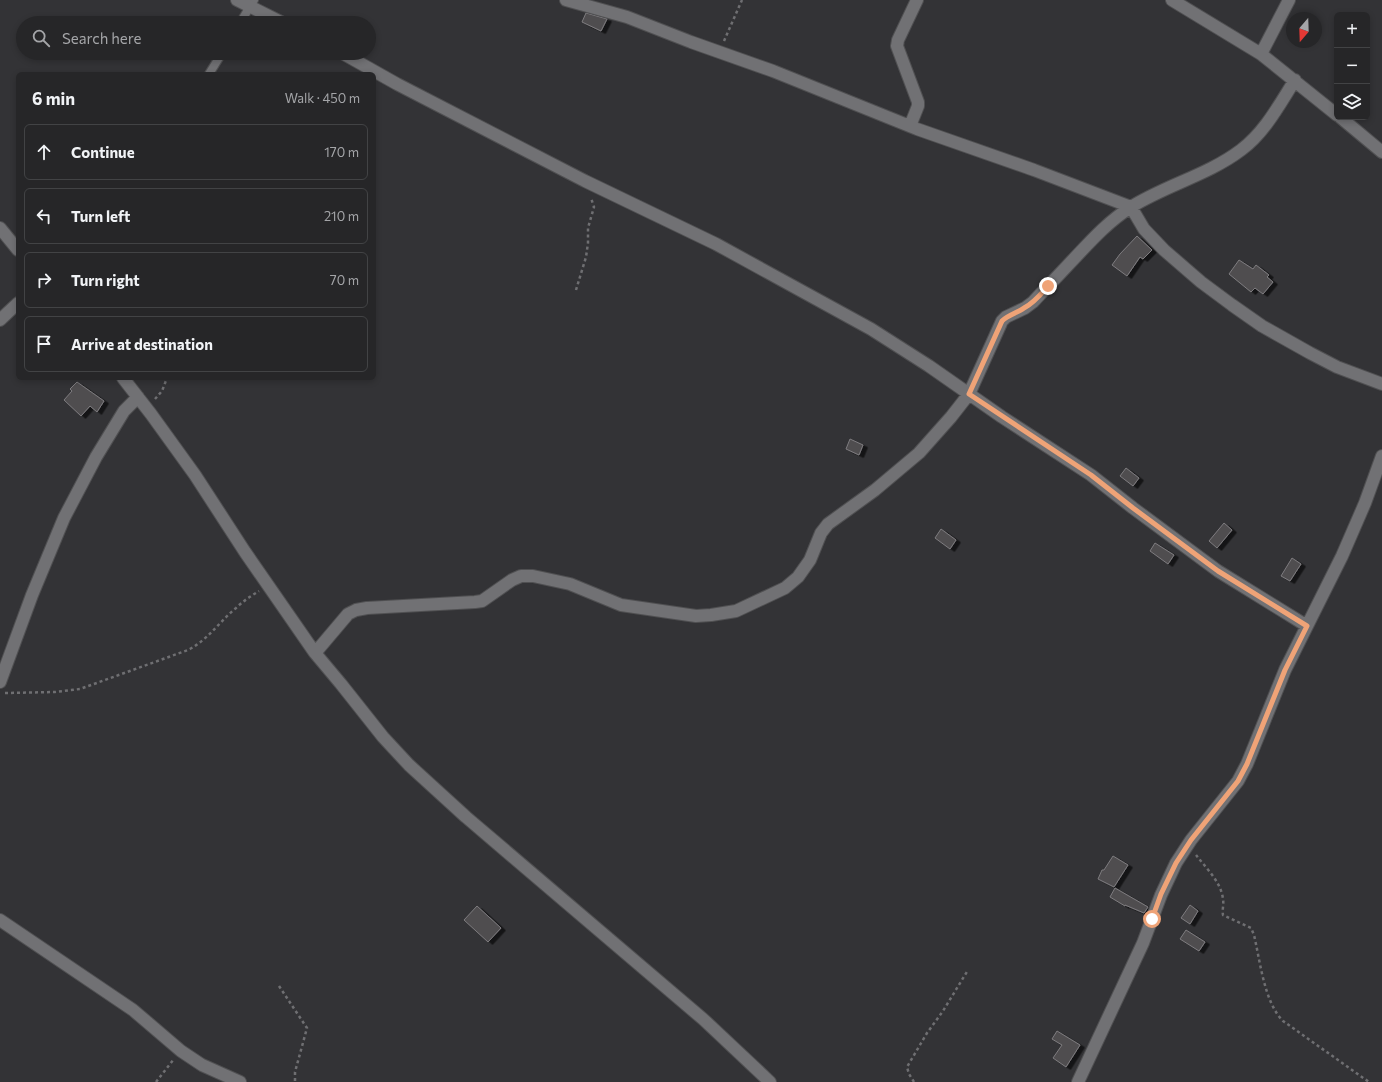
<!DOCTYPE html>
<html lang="en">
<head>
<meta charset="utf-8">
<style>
  body { margin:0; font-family:Commissioner,sans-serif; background:#2e2e30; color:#f1f3f6 }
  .controls { position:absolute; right:12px; top:12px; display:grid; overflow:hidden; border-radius:6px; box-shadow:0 2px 6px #0003 }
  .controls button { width:36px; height:36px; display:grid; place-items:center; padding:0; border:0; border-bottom:1px solid #424345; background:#262628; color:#f1f3f6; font:20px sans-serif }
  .compass { position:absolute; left:1286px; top:12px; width:36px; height:36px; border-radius:50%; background:#262628; box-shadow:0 2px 6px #0003; rotate:199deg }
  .stop { position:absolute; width:12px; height:12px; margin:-9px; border:3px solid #efa377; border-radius:50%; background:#fff }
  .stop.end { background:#efa377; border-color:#fff; box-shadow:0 1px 4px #0008 }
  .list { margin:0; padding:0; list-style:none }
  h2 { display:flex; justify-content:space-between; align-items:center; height:52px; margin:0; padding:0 16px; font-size:17px }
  h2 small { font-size:13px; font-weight:400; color:#a4a5a8 }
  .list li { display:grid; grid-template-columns:26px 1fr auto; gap:12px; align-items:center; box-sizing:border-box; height:56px; margin:0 8px 8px; padding:0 8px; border:1px solid #424345; border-radius:6px }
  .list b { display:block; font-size:15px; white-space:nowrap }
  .list em { font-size:13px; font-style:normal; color:#a4a5a8 }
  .icon { flex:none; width:22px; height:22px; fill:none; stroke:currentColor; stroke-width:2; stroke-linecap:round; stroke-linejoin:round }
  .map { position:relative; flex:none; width:1382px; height:1082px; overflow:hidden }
  .search { position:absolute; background:#262628; box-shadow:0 2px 6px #0003; left:16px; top:16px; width:360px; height:44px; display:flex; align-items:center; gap:10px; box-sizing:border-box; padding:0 14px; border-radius:22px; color:#a4a5a8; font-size:15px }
  .panel { position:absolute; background:#262628; box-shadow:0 2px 6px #0003; left:16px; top:72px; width:360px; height:308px; border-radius:6px }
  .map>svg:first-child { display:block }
</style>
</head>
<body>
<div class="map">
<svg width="1382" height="1082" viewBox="0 0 1382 1082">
  <defs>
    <filter id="shadow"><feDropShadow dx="4.5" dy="2.5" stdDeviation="0" flood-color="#0009"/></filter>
  </defs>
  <rect width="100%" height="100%" fill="#333336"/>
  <path fill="#4f4d50" stroke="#7e7c7f" filter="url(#shadow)" d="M586 13 607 19 601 31 582 22Z
    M1137 236 1152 250 1143 259 1140 257 1127 276 1112 265 1120 254Z
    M1239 260 1253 269 1256 265 1269 275 1267 277 1273 282 1263 294 1255 288 1251 292 1229 274Z
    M77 382 104 401 97 412 90 406 81 416 64 400 72 391 70 389Z
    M850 439 863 445 859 455 846 449Z
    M1126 468 1139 478 1133 486 1120 476Z
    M1224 523 1232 530 1217 548 1209 541Z
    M941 529 956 540 950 549 935 538Z
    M1155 543 1174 555 1168 564 1150 551Z
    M1292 558 1301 564 1290 581 1281 576Z
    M1113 856 1128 865 1114 887 1098 879 1102 870H1104Z
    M1115 888 1148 907 1144 913 1125 905V906L1110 897Z
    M1190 905 1198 911 1190 924 1181 918Z
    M477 906 501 928 488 942 464 920Z
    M1186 930 1205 942 1199 951 1180 939Z
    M1057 1031 1080 1045 1066 1067 1053 1058 1062 1045 1052 1039Z"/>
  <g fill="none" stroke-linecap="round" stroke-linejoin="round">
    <g stroke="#505052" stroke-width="10">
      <path id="lane" d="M240 23 254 0
        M209 74 222 53"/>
    </g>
    <g stroke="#505052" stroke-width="14">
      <path id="street" d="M237 0 283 23
        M566 0 627 17 691 42 773 71 917 129 1034 170 1131 207 1144 229 1164 250 1201 282 1232 305 1262 326 1310 353 1337 367 1382 384
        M1172 0 1261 54 1337 115
        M342 53 397 84 585 181 716 244 871 329 929 366 1002 417 1091 475 1133 508 1218 571 1307 626
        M1261 54 1289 0
        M1340 117 1382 152
        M910 126 918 106V102L897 46 898 40 917 0
        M0 228 18 250
        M0 320 18 303
        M123 378 151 414 195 475 245 552 315 653 341 684 383 737 409 765 466 817 703 1019 770 1082
        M315 653 348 614 356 610 367 608 475 602 482 601 512 580 521 576H533L570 584 621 605 696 616 711 615 736 611 785 588 798 577 810 560 821 533 828 524 875 490 919 453 951 417 969 394 1002 321 1006 317 1025 308 1033 302C1045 289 1057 277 1069 264 1089 243 1106 223 1131 207 1166 185 1208 175 1241 150 1265 132 1279 105 1295 80
        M0 682 32 595 64 518 96 457 124 411 138 397
        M0 920 133 1010 181 1051 202 1065 240 1082
        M1078 1082 1143 943 1161 895 1176 863 1191 840 1238 781 1247 764 1285 670 1342 556 1365 503 1382 456"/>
    </g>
    <path stroke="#6f6f72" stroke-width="2.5" stroke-dasharray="3 3" stroke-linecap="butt" d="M724 41 742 0
      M576 290 586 257 588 243V228L594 207 591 198
      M155 399 162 391 167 378
      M5 693 55 692 80 689 188 650C209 639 219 622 236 608 243 601 251 596 259 591
      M1196 855C1206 868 1221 882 1223 899 1224 904 1222 910 1223 915L1251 928 1254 935C1260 960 1264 1002 1283 1021L1369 1082
      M279 986 307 1028 295 1072V1082
      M156 1082 174 1059
      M914 1082 909 1074 907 1067 927 1033 943 1011 968 970"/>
    <use href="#lane" stroke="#717174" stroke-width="8"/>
    <use href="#street" stroke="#717174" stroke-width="12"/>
  </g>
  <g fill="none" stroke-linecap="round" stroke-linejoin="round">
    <path stroke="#efa377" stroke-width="5" d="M1048 286C1041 294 1034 303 1024 308 1017 313 1008 315 1002 321L969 394 1091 475 1133 508 1218 571 1307 626 1285 670 1247 764 1238 781 1191 840 1176 863 1161 894 1152 919"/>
  </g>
</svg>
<div class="controls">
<button>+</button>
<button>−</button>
<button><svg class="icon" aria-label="layers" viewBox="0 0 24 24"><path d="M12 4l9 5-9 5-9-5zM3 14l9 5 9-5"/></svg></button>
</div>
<svg class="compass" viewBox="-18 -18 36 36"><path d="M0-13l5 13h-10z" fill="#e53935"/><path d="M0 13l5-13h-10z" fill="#a4a5a8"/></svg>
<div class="stop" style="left:1152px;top:919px"></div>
<div class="stop end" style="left:1048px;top:286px"></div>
<div class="search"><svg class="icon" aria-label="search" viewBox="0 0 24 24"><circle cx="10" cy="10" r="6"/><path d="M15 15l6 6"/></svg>Search here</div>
<section class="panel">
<h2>6 min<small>Walk · 450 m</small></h2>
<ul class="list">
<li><svg class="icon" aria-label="ahead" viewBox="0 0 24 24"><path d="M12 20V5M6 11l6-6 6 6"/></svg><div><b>Continue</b></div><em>170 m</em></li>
<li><svg class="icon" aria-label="left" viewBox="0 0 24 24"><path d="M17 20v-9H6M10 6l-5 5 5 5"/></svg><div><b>Turn left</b></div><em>210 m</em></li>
<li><svg class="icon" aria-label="right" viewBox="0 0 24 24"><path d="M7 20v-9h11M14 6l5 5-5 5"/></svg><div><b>Turn right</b></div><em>70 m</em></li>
<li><svg class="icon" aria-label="arrive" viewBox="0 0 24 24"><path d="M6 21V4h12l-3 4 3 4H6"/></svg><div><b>Arrive at destination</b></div></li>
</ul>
</section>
</div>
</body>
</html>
